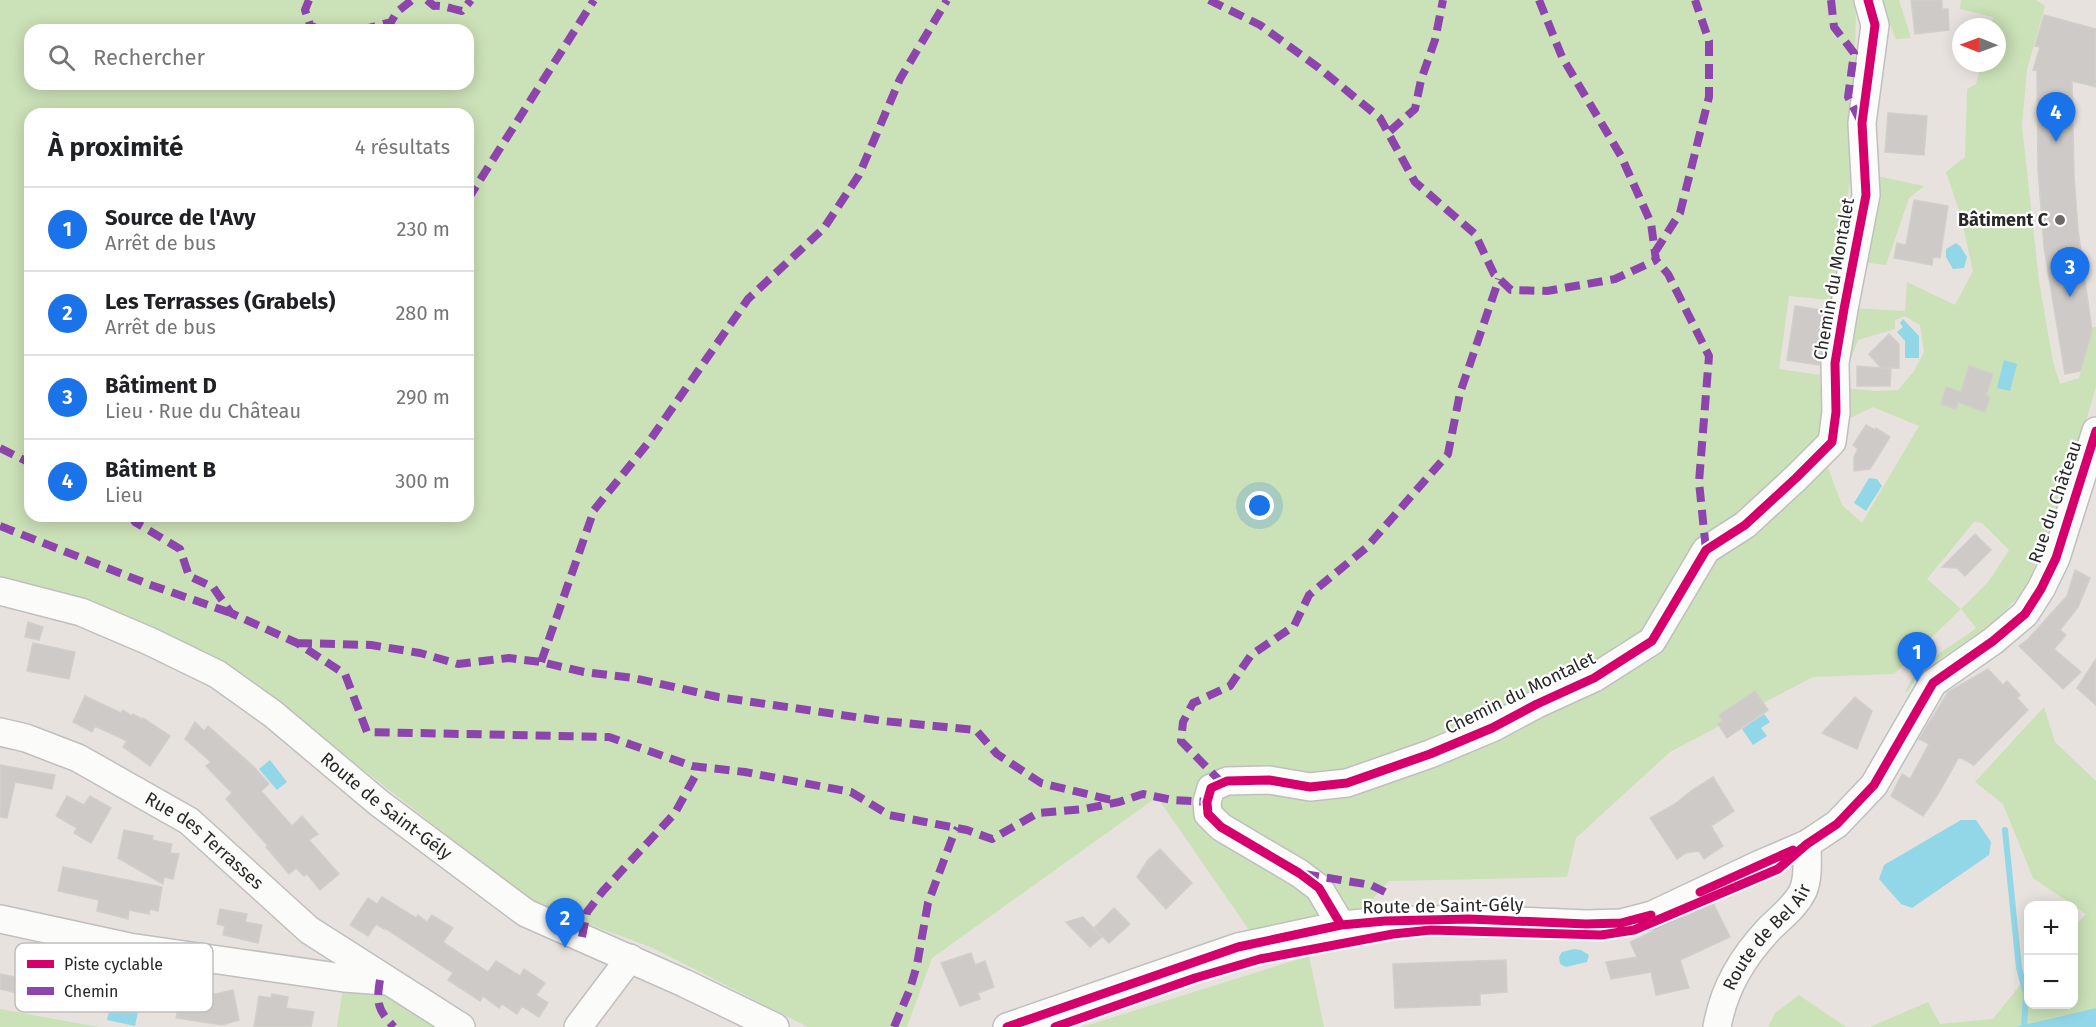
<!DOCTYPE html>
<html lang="fr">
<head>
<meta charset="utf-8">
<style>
  body { margin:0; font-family:"Fira Sans",sans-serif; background:#f2f2f2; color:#202124 }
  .controls { position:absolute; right:18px; bottom:18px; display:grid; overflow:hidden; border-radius:12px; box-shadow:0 3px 15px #0003 }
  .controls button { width:54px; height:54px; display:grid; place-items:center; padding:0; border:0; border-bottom:2px solid #e0e0e0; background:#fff; color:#202124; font:30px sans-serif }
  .compass { position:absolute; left:1952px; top:18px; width:54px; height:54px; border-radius:50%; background:#fff; box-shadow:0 3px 15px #0003; rotate:271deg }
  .you { position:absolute; left:1260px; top:506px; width:21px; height:21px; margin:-15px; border:4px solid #fff; border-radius:50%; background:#1a73e8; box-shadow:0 0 0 9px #1a73e833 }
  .badge { display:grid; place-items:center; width:39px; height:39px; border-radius:50%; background:#1a73e8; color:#fff; font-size:20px; font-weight:700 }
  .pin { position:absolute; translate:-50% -50px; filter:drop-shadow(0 2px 3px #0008) }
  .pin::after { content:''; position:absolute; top:32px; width:21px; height:18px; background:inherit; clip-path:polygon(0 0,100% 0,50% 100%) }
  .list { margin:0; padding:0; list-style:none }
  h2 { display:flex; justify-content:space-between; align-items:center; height:78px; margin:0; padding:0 24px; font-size:26px }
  h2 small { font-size:20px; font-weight:400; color:#757577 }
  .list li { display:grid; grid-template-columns:39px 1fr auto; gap:18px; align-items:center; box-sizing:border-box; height:84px; padding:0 24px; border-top:2px solid #e0e0e0 }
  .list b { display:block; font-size:22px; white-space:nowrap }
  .list p { margin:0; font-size:20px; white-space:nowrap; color:#757577 }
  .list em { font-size:20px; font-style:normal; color:#757577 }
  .icon { flex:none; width:33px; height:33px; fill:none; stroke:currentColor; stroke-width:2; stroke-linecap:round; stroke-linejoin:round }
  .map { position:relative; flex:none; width:2096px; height:1027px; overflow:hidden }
  .search { position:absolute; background:#fff; box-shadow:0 3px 15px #0003; left:24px; top:24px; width:450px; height:66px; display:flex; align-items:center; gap:15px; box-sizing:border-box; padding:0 21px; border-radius:18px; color:#757577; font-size:22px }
  .panel { position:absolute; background:#fff; box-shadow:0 3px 15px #0003; left:24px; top:108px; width:450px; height:414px; border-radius:18px }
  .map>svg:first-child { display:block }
</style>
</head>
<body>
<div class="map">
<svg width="2096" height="1027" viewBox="0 0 2096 1027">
  <rect width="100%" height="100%" fill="#e7e2de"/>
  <path fill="#cbe1b7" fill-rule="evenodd" d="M0 0H1856L1853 163 1831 300 1789 296 1779 369 1820 375V386L1876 391 1898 390 1914 371 1924 352 1920 325 1905 316 1895 320V329L1858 340 1850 362 1842 360 1853 308 1905 311 1907 282 1955 305 1973 271 1960 213 1946 172 1965 157 1967 89 1976 84 1982 63H1997V27H1991L1993 17 1960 9 1961 0H2036L2045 6 2027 69 2022 126 2039 281 2053 362 2060 384 2079 378 2092 328 2096 327V387L2068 482 2029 580 2018 597 1992 624 1931 665 1916 679 1907 692H1905C1918 661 1951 648 1976 628L1961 609 1894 674 1813 677 1670 752 1576 838 1567 877 1389 881 1364 908 1249 930 1157 797 932 958 907 1027H808L653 948 537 905 226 663 88 603 0 581ZM30 30H468V84H30ZM30 114H468V516H30ZM1873 407 1919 426 1862 523 1842 505 1819 444V433ZM1974 522 1982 523 2009 550 1989 581 1961 609 1927 579Z
    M1880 0H1899L1911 38 1896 39Z
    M1877 176 1924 186 1909 198 1886 265 1861 262Z
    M2044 707 2055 742 2096 781V1008L2015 1027H1870L1928 1002 1940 1024 1993 1019 2028 975V1004H2074V927L2086 914 2033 878 2003 804 1975 782Z
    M1309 956 1324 1027H1082Z
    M343 988 400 995 448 1027H337Z
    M1799 995 1846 1027H1768L1775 1013Z
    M0 1009 98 1027H0Z"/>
  <path fill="#92d7e8" d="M1956 243 1960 246 1967 257 1964 268 1953 269 1946 257V249Z
    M1903 319 1919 336V358H1905V341L1897 332 1903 327 1900 323Z
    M2004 360 2017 364 2010 391 1997 388Z
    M1869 478 1877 479 1882 486 1866 511 1854 503Z
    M1764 714 1770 722 1761 728 1767 736 1753 745 1742 729Z
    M270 760 287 782 277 790 259 769Z
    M1961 820H1976L1991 842 1989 855 1912 908 1901 904 1879 879 1884 865Z
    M1574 949 1581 950 1589 955 1587 962 1566 967 1560 964 1559 957 1562 952Z
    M110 1007 138 1012 135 1026 107 1020Z
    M2096 1008V1027H2015Z"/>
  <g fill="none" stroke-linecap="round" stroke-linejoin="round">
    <path stroke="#92d7e8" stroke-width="6" d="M2005 830 2019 968 2026 994 2024 1027"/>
  </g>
  <path fill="#cdcac7" stroke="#d2ceca" stroke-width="1.5" d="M1911 0H1942V9H1948L1949 30 1915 34Z
    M2044 15 2096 29V87L2072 81 2074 176 2078 230 2092 331 2080 371 2065 374 2044 247 2038 169 2037 71 2033 70 2040 47 2035 46Z
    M1888 113 1927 116 1924 155 1885 152Z
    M1914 200 1948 206 1940 258 1933 257 1932 265 1894 258 1897 243 1906 245Z
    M1795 306 1828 311 1819 365 1787 360Z
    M1889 334 1899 344V368H1885L1891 369 1890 386H1857V366L1881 368 1869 354Z
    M1969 366 1993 374 1986 395 1990 397 1985 412 1958 402 1956 409 1941 404 1946 387 1961 392Z
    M1866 425 1875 430 1876 428 1890 437 1870 469 1854 471V457L1858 449 1853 445Z
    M1975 534 1991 550 1965 576 1957 568 1942 567Z
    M2075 570 2090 578 2078 607 2060 630 2066 635 2054 649 2081 672 2063 689 2019 646 2028 639 2067 596Z
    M28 622 43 627 39 640 25 637Z
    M33 643 75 652 69 679 27 671Z
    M2096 659V705L2077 688Z
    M1988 669 2003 685 2007 681 2020 695 2017 698 2028 710 1974 765 1959 757 1938 794 1923 816 1891 796 1902 774 1910 779 1929 744 1919 739 1948 692Z
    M1755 691 1768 710 1727 738 1718 724 1723 721 1719 715Z
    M85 696 121 713 123 710 132 716 133 714 142 719 143 718 170 736 150 766 139 758 140 757 139 758 123 747 127 741 95 726 92 732 73 722Z
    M1855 697 1872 711 1857 749 1822 733Z
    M195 722 204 731 208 726 252 765 269 784 261 791 292 826 302 816 318 834 309 840 339 874 320 890 307 874 304 876 296 868 289 874 266 847 268 846 226 799 232 793 206 766 211 762 185 739Z
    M0 765 55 775 52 789 15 782 7 818 0 817Z
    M1713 777 1734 811 1711 826 1723 846 1704 859 1699 851 1686 853 1677 859 1650 818 1675 804 1691 791Z
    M67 796 84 805 90 796 111 808 91 843 74 833 77 828 56 816Z
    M124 830 153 836 152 840 172 844 170 853 179 854 173 879 164 877 163 884 118 858Z
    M1160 849 1192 883 1166 909 1137 877 1148 860Z
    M63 867 162 887 158 911 150 909 149 914 129 910 128 919 97 911 99 900 58 891Z
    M382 897 416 918 418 915 427 922 432 915 453 928 443 942 488 972 496 961 520 976 524 969 545 983 536 995 548 1003 539 1017 522 1006 517 1014 502 1004 499 1008 483 996 480 1001 448 980 453 973 385 928 384 929 376 924 368 936 350 925 368 898 377 904Z
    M1713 903 1730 937 1680 960 1689 988 1656 995 1651 972 1611 979 1606 962 1637 957 1630 942Z
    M1114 908 1130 924 1109 943 1094 928Z
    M220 909 247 914 245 922 262 925 258 943 223 935 225 926 217 924Z
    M1083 917 1102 937 1090 947 1066 922Z
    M35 951 56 955 53 971 72 973 69 994 28 986 26 995 0 989V974L29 980Z
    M971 953 975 965 985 961 994 987 978 993 980 999 960 1006 941 963Z
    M1506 960 1507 992 1480 994V1005L1395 1008 1393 964Z
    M107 966 175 980 173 991 204 997 205 992 216 994 233 990 239 1020 222 1025 176 1018 178 1009 102 990Z
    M272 994 288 997 286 1008 314 1012 311 1027H254L259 996 271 998Z"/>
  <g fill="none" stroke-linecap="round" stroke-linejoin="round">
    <g stroke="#c0bfbf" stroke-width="30">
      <g id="minor">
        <path id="s1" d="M0 591 81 612 149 641 217 674 273 714 379 803 526 913 684 983 775 1027"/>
        <path id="s2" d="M0 732 26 738 78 758 189 821 309 930 461 1027"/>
        <path d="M0 919 129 947 344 978 386 981"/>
        <path d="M1341 925 1319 888 1299 873 1221 827 1208 814 1207 802 1211 788 1227 781 1269 780 1310 787 1347 783 1430 754 1492 728 1537 704 1594 678 1652 641 1706 550 1745 525 1796 478 1832 442 1836 412 1835 363 1844 309 1866 195 1862 123 1875 25 1868 0"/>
        <path d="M578 1027 630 958"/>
        <path d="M1007 1027 1238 947 1341 925 1385 921 1469 919 1586 924 1621 923 1652 915 1758 865 1807 844 1837 824 1874 785 1933 683 1993 641 2025 614 2041 589 2056 558 2096 431"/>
        <path id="s3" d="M1717 1027C1724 988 1742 958 1769 929 1781 917 1795 907 1803 891 1809 877 1807 860 1807 844"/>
      </g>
    </g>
    <use href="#minor" stroke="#fbfbfa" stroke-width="27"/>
    <path stroke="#8e44ad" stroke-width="8" stroke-dasharray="15 8" stroke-linecap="butt" d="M309 0 305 10 310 25 320 30
      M427 0 434 6C444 5 452 9 462 11L471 0
      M1209 0 1260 25 1319 68 1380 118 1415 182 1475 234 1494 274 1511 290 1547 291 1615 279 1656 260
      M1539 0 1562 57 1621 156 1651 223 1656 260 1668 274 1709 356 1699 482 1706 550
      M1831 0 1834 27 1854 53 1848 97 1861 122
      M361 30 391 22 397 12 412 0
      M1390 131 1415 109 1421 80 1435 40 1443 0
      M468 199 594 0
      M1655 252 1680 213 1709 97V41L1695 0
      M0 448 30 463
      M132 516 135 522 180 549 189 576 213 587 231 613 297 643 345 674 367 732 609 737 692 766 745 772 851 792 889 815 967 830 992 839 1038 813 1084 809 1119 802 1143 794 1172 800 1207 802
      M0 526 148 584 231 613
      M297 643 371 645 420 653 458 664 509 658 541 662 584 672 634 678 718 697 883 721 976 730 997 754 1041 783 1116 801
      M541 662 594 510 648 443 748 299 824 228 859 175 900 79 947 0
      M1222 783 1181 741 1183 722 1193 703 1230 686 1251 655 1294 626 1309 595 1366 548 1448 454 1460 393 1499 279
      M1304 874 1371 885 1385 892
      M582 937 587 912 603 891 675 813 700 767
      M380 980C376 1004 378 1010 394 1027
      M894 1027 910 989 917 965 928 903 953 836 958 828"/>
    <g stroke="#fff" stroke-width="13">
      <path id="cycleway" d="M1700 892 1793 850
        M1341 925 1319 888 1299 873 1221 827 1208 814 1207 802 1211 788 1227 781 1269 780 1310 787 1347 783 1430 754 1492 728 1537 704 1594 678 1652 641 1706 550 1745 525 1796 478 1832 442 1836 412 1835 363 1844 309 1866 195 1862 123 1875 25 1868 0
        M1007 1027 1238 947 1341 925 1385 921 1469 919 1586 924 1621 923 1651 915
        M1055 1027 1195 978 1260 959 1393 934 1431 930 1601 935 1634 930 1778 869 1807 844 1837 824 1874 785 1933 683 1993 641 2025 614 2041 589 2056 558 2096 431"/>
    </g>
    <use href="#cycleway" stroke="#d6006c" stroke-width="9"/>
  </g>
  <circle fill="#6b6968" stroke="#fff" stroke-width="2" cx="2060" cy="220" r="6"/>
  <g text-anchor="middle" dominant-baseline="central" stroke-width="4.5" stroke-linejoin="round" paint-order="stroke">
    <g font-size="18" font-weight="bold" fill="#282828" stroke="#fff" text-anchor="end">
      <text x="2048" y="220">Bâtiment C</text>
    </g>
    <g font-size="18" fill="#282828" stroke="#fff">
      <text transform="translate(1834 279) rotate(-80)">Chemin du Montalet</text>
      <text transform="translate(2055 502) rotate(-71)">Rue du Château</text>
      <text transform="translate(1520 693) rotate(-26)">Chemin du Montalet</text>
      <text stroke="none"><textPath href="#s1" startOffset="448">Route de Saint-Gély</textPath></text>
      <text stroke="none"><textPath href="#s2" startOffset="234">Rue des Terrasses</textPath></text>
      <text transform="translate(1443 906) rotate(-1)">Route de Saint-Gély</text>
      <text stroke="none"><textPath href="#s3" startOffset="105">Route de Bel Air</textPath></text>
    </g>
  </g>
  <rect x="15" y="943" width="198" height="69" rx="9" fill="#fff" stroke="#bebebe" stroke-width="1.5"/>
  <rect x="27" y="960" width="27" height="8" fill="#d6006c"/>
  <rect x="27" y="987" width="27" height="8" fill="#8e44ad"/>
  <g font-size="16" fill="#282828">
    <text x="64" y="970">Piste cyclable</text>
    <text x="64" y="997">Chemin</text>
  </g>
</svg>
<div class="controls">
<button>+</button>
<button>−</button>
</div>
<svg class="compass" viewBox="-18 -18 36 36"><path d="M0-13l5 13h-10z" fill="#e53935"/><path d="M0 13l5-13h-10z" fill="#757577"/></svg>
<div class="you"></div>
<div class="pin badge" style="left:1917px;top:682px">1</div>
<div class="pin badge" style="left:565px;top:948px">2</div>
<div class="pin badge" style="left:2070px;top:297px">3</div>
<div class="pin badge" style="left:2056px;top:142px">4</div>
<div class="search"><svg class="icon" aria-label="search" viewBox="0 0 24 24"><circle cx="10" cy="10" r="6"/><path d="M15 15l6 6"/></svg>Rechercher</div>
<section class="panel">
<h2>À proximité<small>4 résultats</small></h2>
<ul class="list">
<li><span class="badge">1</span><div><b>Source de l'Avy</b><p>Arrêt de bus</p></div><em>230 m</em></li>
<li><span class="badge">2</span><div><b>Les Terrasses (Grabels)</b><p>Arrêt de bus</p></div><em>280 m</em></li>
<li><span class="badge">3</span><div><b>Bâtiment D</b><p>Lieu · Rue du Château</p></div><em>290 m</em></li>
<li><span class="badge">4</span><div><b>Bâtiment B</b><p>Lieu</p></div><em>300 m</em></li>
</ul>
</section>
</div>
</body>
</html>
